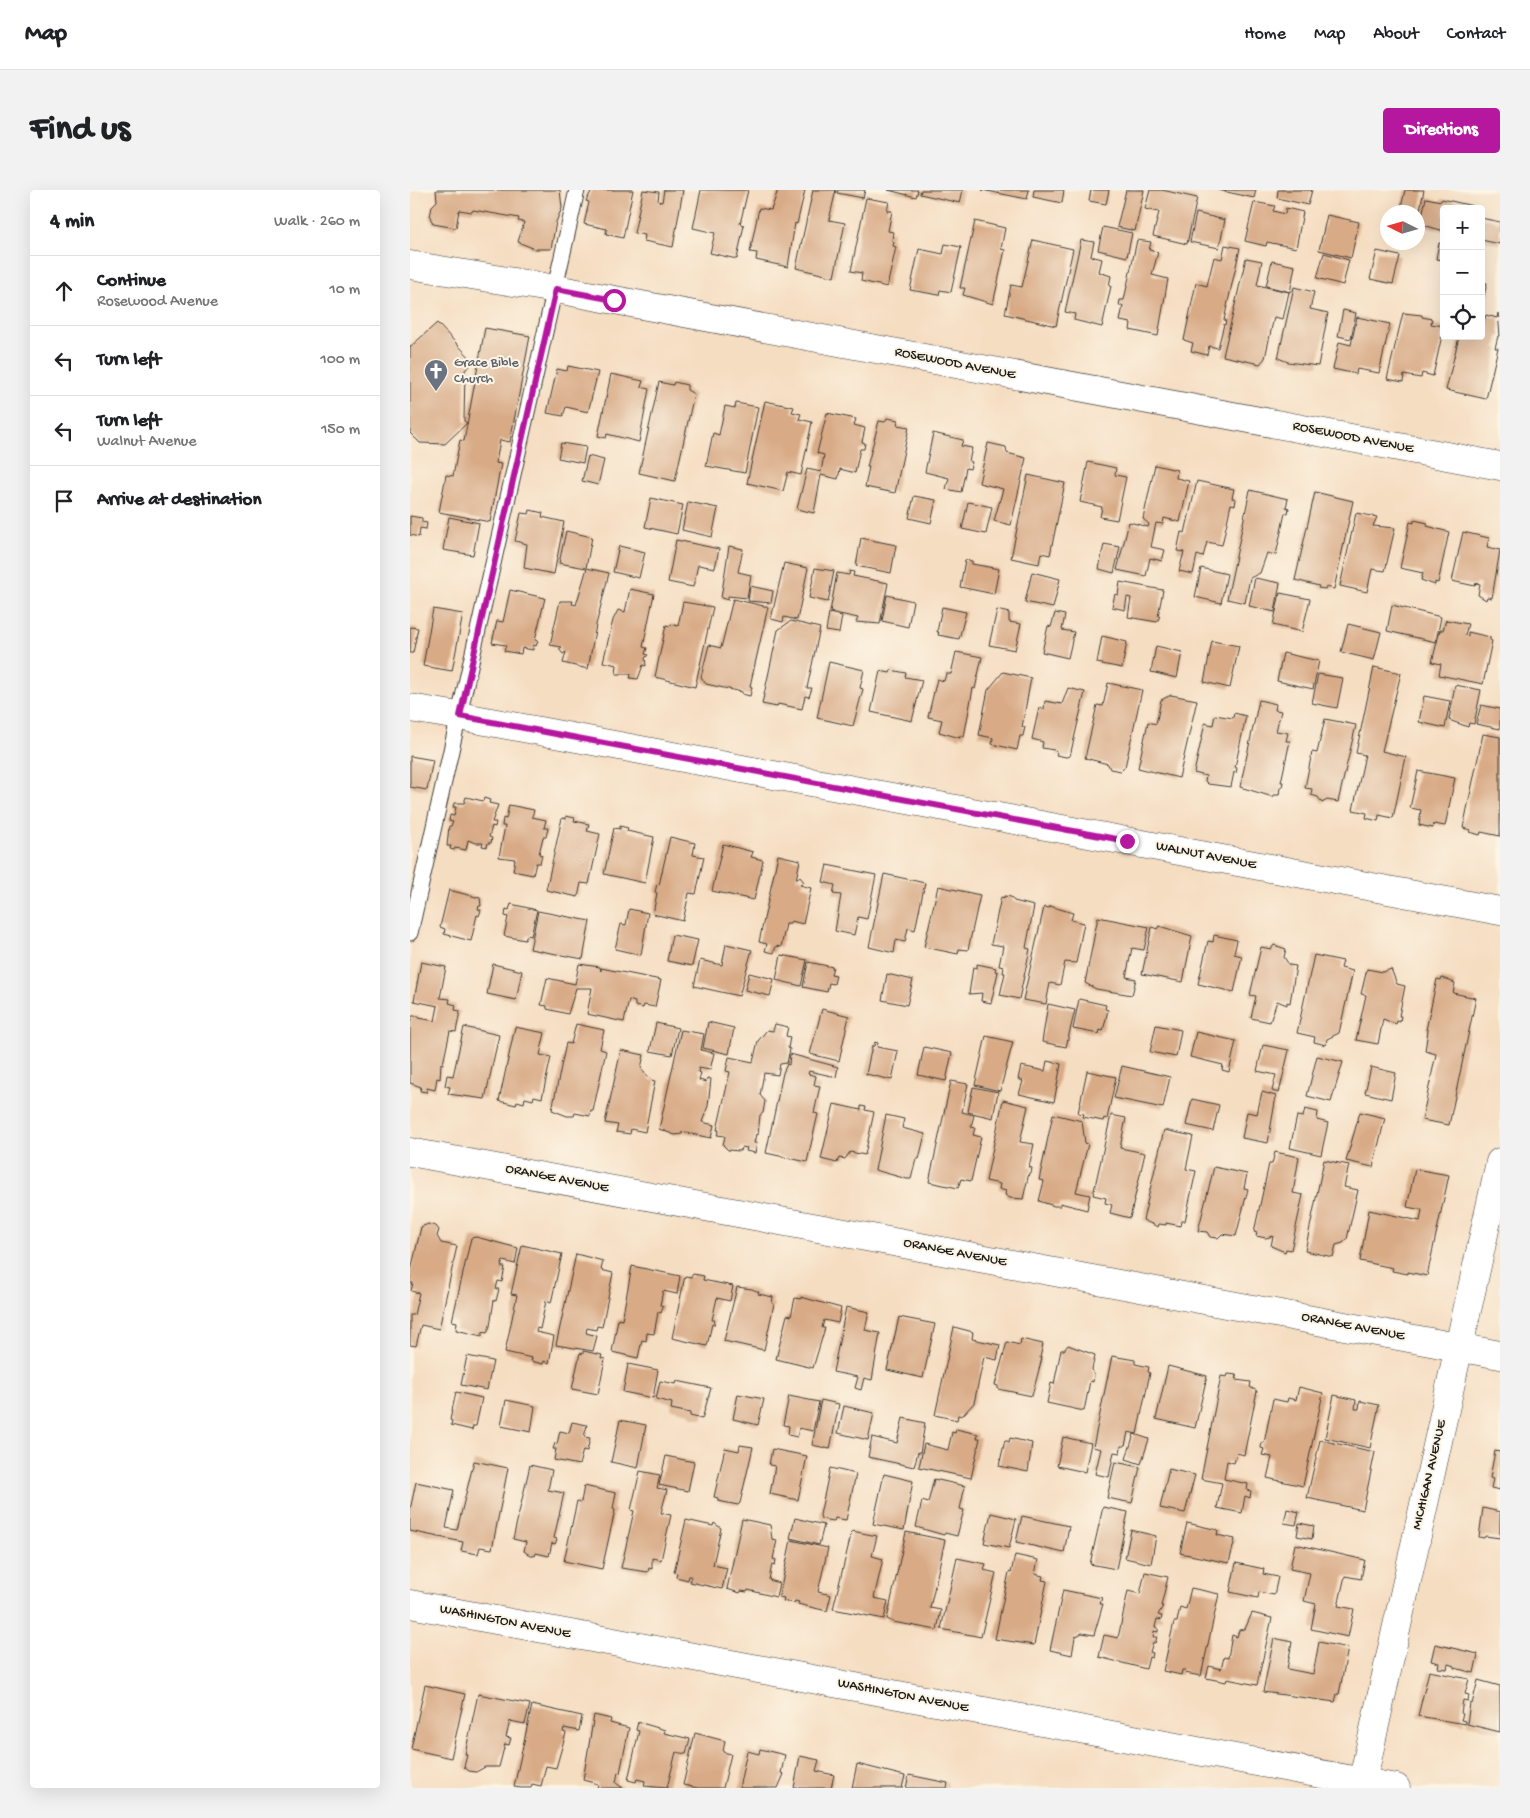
<!DOCTYPE html>
<html lang="en">
<head>
<meta charset="utf-8">
<style>
  body { margin:0; font-family:"Gochi Hand",sans-serif; background:#f2f2f2; color:#202124 }
  .controls { position:absolute; right:15px; top:15px; display:grid; overflow:hidden; border-radius:5px; box-shadow:0 5px 20px #0002 }
  .controls button { width:45px; height:45px; display:grid; place-items:center; padding:0; border:0; border-bottom:1px solid #e0e0e0; background:#fff; color:#202124; font:25px sans-serif }
  .compass { position:absolute; left:970px; top:15px; width:45px; height:45px; border-radius:50%; background:#fff; box-shadow:0 5px 20px #0002; rotate:275deg }
  .stop { position:absolute; width:15px; height:15px; margin:-11px; border:4px solid #b5179e; border-radius:50%; background:#fff }
  .stop.end { background:#b5179e; border-color:#fff; box-shadow:0 1px 5px #0008 }
  .list { margin:0; padding:0; list-style:none }
  h2 { display:flex; justify-content:space-between; align-items:center; height:65px; margin:0; padding:0 20px; font-size:21px }
  h2 small { font-size:16px; font-weight:400; color:#757577 }
  .list li { display:grid; grid-template-columns:32px 1fr auto; gap:15px; align-items:center; box-sizing:border-box; height:70px; padding:0 20px; border-top:1px solid #e0e0e0 }
  .list b { display:block; font-size:19px; white-space:nowrap }
  .list p { margin:0; font-size:16px; white-space:nowrap; color:#757577 }
  .list em { font-size:16px; font-style:normal; color:#757577 }
  .icon { flex:none; width:28px; height:28px; fill:none; stroke:currentColor; stroke-width:2; stroke-linecap:round; stroke-linejoin:round }
  .map { position:relative; flex:none; width:1090px; height:1598px; overflow:hidden; border-radius:5px }
  header { display:flex; align-items:center; gap:30px; box-sizing:border-box; height:70px; padding:0 25px; background:#fff; border-bottom:1px solid #e0e0e0 }
  header strong { font-size:24px }
  nav { display:flex; gap:28px; margin-inline-start:auto; font-size:18px }
  .intro { display:flex; align-items:center; justify-content:space-between; box-sizing:border-box; height:120px; padding:0 30px }
  h1 { margin:0; font-size:35px }
  .button { padding:12px 22px; border-radius:5px; background:#b5179e; color:#fff; font-size:18px; font-weight:700 }
  main { display:flex; gap:30px; padding:0 30px }
  aside { flex:1; background:#fff; border-radius:5px; box-shadow:0 5px 20px #0002 }
  .map>svg:first-child { display:block }
</style>
</head>
<body>
<header>
<strong>Map</strong>
<nav><a>Home</a><a>Map</a><a>About</a><a>Contact</a></nav>
</header>
<div class="intro"><h1>Find us</h1><a class="button">Directions</a></div>
<main>
<aside>
<h2>4 min<small>Walk · 260 m</small></h2>
<ul class="list">
<li><svg class="icon" aria-label="ahead" viewBox="0 0 24 24"><path d="M12 20V5M6 11l6-6 6 6"/></svg><div><b>Continue</b><p>Rosewood Avenue</p></div><em>10 m</em></li>
<li><svg class="icon" aria-label="left" viewBox="0 0 24 24"><path d="M17 20v-9H6M10 6l-5 5 5 5"/></svg><div><b>Turn left</b></div><em>100 m</em></li>
<li><svg class="icon" aria-label="left" viewBox="0 0 24 24"><path d="M17 20v-9H6M10 6l-5 5 5 5"/></svg><div><b>Turn left</b><p>Walnut Avenue</p></div><em>150 m</em></li>
<li><svg class="icon" aria-label="arrive" viewBox="0 0 24 24"><path d="M6 21V4h12l-3 4 3 4H6"/></svg><div><b>Arrive at destination</b></div></li>
</ul>
</aside>
<div class="map">
<svg width="1090" height="1598" viewBox="0 0 1090 1598">
  <rect width="100%" height="100%" fill="#fcf5e5"/>
  <filter id="ink" filterUnits="userSpaceOnUse"><feTurbulence type="fractalNoise" baseFrequency=".02" numOctaves="2"/><feDisplacementMap in="SourceGraphic" scale="10" xChannelSelector="R" yChannelSelector="G"/><feConvolveMatrix kernelMatrix="1 2 1 2 8 2 1 2 1" color-interpolation-filters="sRGB"/></filter>
  <filter id="wash" filterUnits="userSpaceOnUse"><feTurbulence type="fractalNoise" baseFrequency=".0096" numOctaves="4" result="noise"/><feDisplacementMap in="SourceGraphic" scale="20" xChannelSelector="R" yChannelSelector="G"/><feGaussianBlur stdDeviation="1.12" result="paint"/><feColorMatrix in="noise" values="0 0 0 0 0 0 0 0 0 0 0 0 0 0 0 0 0 1.4 0 .05"/><feComposite in="paint" operator="in"/></filter>
  <g filter="url(#wash)">
    <rect width="100%" height="100%" fill="#f5ddc1"/>
    <g id="blocks">
      <path fill="#d8aa86" d="M26 0H150L152 18 146 32 141 59H125L108 52 114 32 108 31 109 28 63 20 62 22 49 20 46 38 23 34 20 27 22 16 27 11Z
        M182 0H223L213 48 196 44 197 39 174 34 179 12 176 11Z
        M233 0 249 2 248 11 252 12 254 0H273L263 57 234 51 235 45 224 43Z
        M291 0H338L330 34 334 35 327 69 300 63 305 43 283 38Z
        M368 0H395L387 34 385 33 378 77 346 70 347 63 340 62 349 18 361 20Z
        M403 0H426L419 30 435 33 424 87 386 78Z
        M428 0H455L453 8 427 3Z
        M478 0H508L506 7Z
        M511 0H553L550 13 510 4Z
        M572 0H619L617 9Z
        M624 0H654L652 13 623 7Z
        M681 0H699L696 14 679 11Z
        M716 0H734L725 41 707 37Z
        M740 0H752L787 8 777 54 743 46 749 22 735 19Z
        M808 0H846L844 8Z
        M868 0H902L898 15 867 8Z
        M995 0H1014L1008 29V22H990Z
        M456 8 479 12 477 21H482L478 41 483 42 482 51 484 52 483 56 486 57 477 97 451 91 452 83 441 81Z
        M1016 8 1031 11 1032 9 1063 16V19H1034V41L1010 34Z
        M844 12 865 16 863 21 875 24 876 18 893 22 886 58 857 52 856 56 835 51Z
        M786 23 815 30 809 58 780 52Z
        M917 25 949 32 941 68 909 60Z
        M1071 28 1090 32V54L1071 50Z
        M565 31 595 38 591 59 595 60 583 114 553 105 555 98H550Z
        M693 37 722 43 717 67 688 60Z
        M623 50 663 59 646 136 595 124 601 95 612 97Z
        M671 50 684 52 681 66 692 69 689 82 701 86 699 96H701L692 137 664 130 665 124 655 122Z
        M727 50 741 52 739 60 748 62 742 85 758 89 748 146 720 140 721 133 710 131 713 116H709L710 110H714Z
        M1029 53 1034 54V70L1026 69Z
        M535 54 551 57 541 102 530 100 529 105 500 100 509 59 533 64Z
        M815 55 830 58 814 130H816L815 135 814 134 808 158 799 156 797 165 781 161 783 153 774 150 786 93 797 96 804 67 812 69Z
        M967 61 990 66 983 94 960 89Z
        M914 63 939 70 933 95 907 88Z
        M836 68 852 71 847 95 879 102 873 129 864 127 855 168 850 174 813 166Z
        M862 71 885 76 880 102 856 96Z
        M1071 92 1077 93 1072 115H1071Z
        M884 97 904 102 900 119 918 123 908 176 878 172 868 168Z
        M933 120 946 123 941 149 928 146Z
        M993 123 1012 125V127L1022 129 1021 134 1034 136 1023 186 1012 183 1011 188 994 185 993 192 977 189Z
        M1088 123 1090 146H1088L1085 158H1088L1076 209 1036 200 1049 147 1071 146V133H1073L1076 125 1087 128Z
        M947 127 980 134 969 183 947 179 946 184 923 179 929 152 941 155Z
        M27 133 64 172 55 180 54 231 57 233 35 254 10 253 0 243V157Z
        M75 138 120 146 100 252 90 250 86 273 91 274 80 332 29 322 36 285 43 286 50 250 54 251Z
        M158 176 188 182 178 222 156 217 153 226 137 223 147 179 157 181Z
        M201 184 233 191 231 197 239 199 229 252 197 244 196 248 188 246Z
        M249 192 263 195 264 192 277 195V200L284 204 265 291 229 283Z
        M355 211 384 217 382 222 391 224 389 229 402 232 391 285 378 282 373 301 337 293Z
        M326 213 348 217 335 283 296 276 303 243 309 245 315 216 325 218Z
        M417 223 446 229 444 235 455 238 452 252 455 253 454 259H450L445 283 430 279 428 289 411 285 404 323 387 319 397 279 411 282 414 265 407 263Z
        M477 228 488 230 487 235 499 237 485 303 455 297 459 277H457L469 231 475 232Z
        M523 243 553 250 551 256 562 258 559 271 562 272 560 279 556 278 551 302 536 299 539 288 515 282Z
        M151 253 176 257 173 273 148 268Z
        M578 253 596 257 597 263 616 268 601 335 584 331 593 299 569 293Z
        M178 266 194 270 188 295 172 291Z
        M678 272 706 278 705 285 716 287 707 330 690 327 692 317 670 312Z
        M745 275 767 280 766 288 779 291 770 332 754 328 753 334 746 333 741 357 755 360 752 371 740 368 736 386 707 380 719 332 738 337 739 334 733 329Z
        M618 285 655 293 640 365 631 363 629 374 601 368Z
        M787 291 824 299 822 308 826 309 825 315 821 314 812 355 797 352 793 367 787 365 783 384 769 381 774 362 767 361 771 342 775 343Z
        M840 300 878 309 876 317 879 318 878 323H875L866 365 857 363 850 383 840 388 835 413 817 409Z
        M905 302 943 311 924 399 916 397 915 399 908 398 909 396 885 390Z
        M504 306 526 310 521 333 499 328Z
        M241 308 273 315 267 344 235 337Z
        M278 312 308 318 302 347 272 340Z
        M558 312 582 317 576 344 552 339Z
        M120 320 133 323 132 327 154 332 144 384 114 378 117 354 105 351 111 323 119 324Z
        M946 323 967 327 963 336 985 338 975 381 962 379 957 402 930 396Z
        M0 326 12 328V332L17 333 16 339 10 338 9 347 0 345Z
        M39 327 69 333 63 365 33 360Z
        M1004 330 1018 333 1017 336 1039 342 1028 393 1025 392V395L1011 390 1013 383 990 378 1000 332 1004 333Z
        M156 341 182 347 176 378 149 373Z
        M1053 342 1079 348 1077 357 1090 360 1082 408 1077 407 1076 410 1068 405 1070 394 1066 393 1065 396 1042 391Z
        M451 348 486 355 481 383 446 376Z
        M266 350 309 359 305 378 288 375 283 397 258 392Z
        M694 354 710 357 704 383 689 379Z
        M209 356 235 362 229 388 203 382Z
        M319 356 333 359 328 382 341 385 337 408 318 406V410L311 408Z
        M555 370 562 371V374L589 379 584 404 550 397Z
        M374 373 398 378 387 430 374 427 373 432 361 429Z
        M177 378 199 383 186 435 178 479 153 473 156 462 153 464 149 459 152 457 140 455 150 411H163L162 414 166 415Z
        M405 378 424 381 418 412 399 408Z
        M791 378 817 384 811 413 785 407Z
        M440 381 444 382 443 386 478 393 470 434 446 432 448 428 420 422 427 383 439 385Z
        M622 382 650 389 643 418 615 412Z
        M845 388 870 393 865 422 839 416Z
        M710 392 753 400 748 426H750L747 432 718 427 721 408 717 407 715 420 702 417 705 404 708 405Z
        M340 396 363 401 361 413 338 411Z
        M220 399 244 404 233 457 237 458 235 464 238 465 235 468 236 476 233 475 228 489 220 488 221 484H206L207 475 193 472 203 430 208 420 215 422Z
        M100 400 135 408 125 450 128 451 126 456 123 455V460L112 458 111 464 94 461 96 455 82 453 87 431 93 432Z
        M870 403 900 409 892 442 863 435Z
        M477 405 503 411 498 437 472 431Z
        M323 409 358 417 340 496 342 497 340 506 332 504V502L296 494 291 487 299 455 311 458Z
        M273 412 303 417 285 497 245 487 256 435 260 436 261 434 268 436Z
        M982 415 1031 427 1026 452 977 441Z
        M532 417 556 422 549 449 528 445 529 442H527Z
        M23 419 53 424 42 481 13 476Z
        M587 420 599 423V432L611 434 605 460 579 455Z
        M419 423 432 426 429 443 416 441Z
        M645 423 655 425 652 440 664 442 658 468 632 462 638 436 641 437Z
        M1036 430 1058 434 1055 445 1058 446V442L1080 447V450L1082 451 1073 494 1029 485 1031 474 1022 472 1030 440H1033Z
        M381 431 410 438 397 498H402L399 507 395 506 392 519 368 514 367 517 352 514 368 440Z
        M938 434 971 442 964 470 931 462Z
        M0 437 8 438 3 463H0Z
        M692 446 717 452 712 478 687 473Z
        M802 451 829 456 820 498 794 492Z
        M746 456 772 462 767 488 741 482Z
        M546 462 572 467 565 499 563 498 554 547 550 545V548L529 542 532 530 518 527 527 489 534 491 536 484H541Z
        M873 463 909 471 903 499 867 491Z
        M419 472 454 480 450 498 453 499 443 536 407 528Z
        M964 477 991 483 972 561 996 567 983 628 969 625 968 631 956 628 957 623 943 620 955 565 946 563Z
        M481 480 496 483 495 487 512 490 502 531 461 522 470 481 480 483Z
        M593 482 621 488 612 537H615L613 546H610L607 560 582 554 583 548 569 545 578 500Z
        M908 484 933 488 927 518 902 513Z
        M698 493 732 500 715 577 711 581 700 579 698 574 675 568 687 515 693 516Z
        M1045 495 1071 500 1064 534 1059 533 1058 537 1039 530Z
        M658 498 675 502 660 566 656 567 646 565 647 563 644 560 632 558 633 552 622 549 629 518 634 519 635 511 652 514Z
        M761 505 787 510 769 588 728 578 738 532 746 534 751 510Z
        M1014 506 1040 511 1035 538 1009 532Z
        M849 510 866 514 865 520 871 521 866 541 878 543 876 551H880L871 592H873L872 597H870L869 605H864L863 607 830 597Z
        M1071 515 1090 519V539L1066 534Z
        M824 523 836 526 825 577 827 578 826 583 824 582 821 597 798 594 795 591 796 586 784 583 795 533 803 535 805 525 823 528Z
        M915 529 946 535 928 612 917 610 912 613 908 607 901 605 902 599 895 598 902 562 907 563Z
        M1073 544 1090 547V646L1071 642 1070 645 1060 642 1061 640 1053 638Z
        M0 566 23 570 17 600 0 597Z
        M1008 581 1045 588 1035 636 1024 634 1023 638 1009 635 1011 620 1000 618Z
        M56 607 73 611 74 608 80 610 79 613 88 615 82 632H86L85 637 82 636 79 647 82 648 81 653H78L77 657 72 656 73 653H66L58 650 56 660 45 658 44 660 40 659 41 656H37L39 636H41L43 632 39 631 40 625 44 626 46 617H43L44 613H54Z
        M99 615 124 620 122 627 136 630 134 638H138L136 647H133L129 664 132 665 130 673H126L123 685 103 681 105 669 89 667 95 636H92L93 628 96 629Z
        M156 626 165 628 164 631 179 634 177 641 190 644 179 694 171 693 168 707 136 700 152 628 156 629Z
        M210 636 218 638 217 641 244 647 235 693 194 684 204 638 210 639Z
        M260 647 285 653 283 665 294 667 286 704 279 703 273 731 243 724 247 703 245 702 247 694 249 695Z
        M313 654 343 662 341 667 353 670 344 710 302 701Z
        M368 665 390 670 386 690 390 687 394 692 390 695 401 698 393 734 381 731 380 734H376L371 757 366 756 364 763 355 761 357 754 349 752Z
        M417 675 466 685 457 729 448 727 444 745 425 741 431 705 423 704 425 695 413 692Z
        M474 684 515 693 505 740 498 738 495 752 486 750 484 763 459 757Z
        M528 696 570 705 558 760 549 759 548 764 514 757Z
        M39 700 70 708 71 716H69L68 719 71 720 69 726 67 725 61 751 34 744 35 739 30 737Z
        M594 706 601 707 604 711 624 716 616 758 620 759 609 809 590 805 595 783H593L594 777 589 776 593 756 581 754 591 707 594 708Z
        M101 714 127 720 121 746 117 745 115 750 94 746 98 727 95 726 96 719 99 720Z
        M640 716 663 723 661 730 674 733 666 773 655 772 650 795 640 793 636 814 613 810 634 717 640 718Z
        M219 719 238 723 231 765 205 759 211 734 216 735Z
        M128 721 180 731 173 769 120 759Z
        M688 727 739 737 734 760 722 758 716 787 726 789 722 805 686 799 675 793Z
        M749 736 782 746 773 792 732 784 742 737 747 739Z
        M262 745 288 750 282 776 257 771Z
        M804 745 827 750 824 764 832 766 824 802 788 794 798 751 803 752Z
        M316 754 342 760 329 806 284 796 290 770 312 775Z
        M864 755 876 759 874 767 879 775 886 776 880 813 877 812V815L867 811 860 832 841 828 846 806 840 805 851 757 861 759Z
        M371 765 397 770 391 796 366 790Z
        M904 765 933 771 931 778 943 781 929 843 917 849 916 855 904 852 905 847 887 843Z
        M11 772 36 777 30 808 40 809 39 813 46 815 45 820 50 821 46 842 40 841 33 874 31 873 30 889 27 888 25 900 17 898V902L10 901 11 897 0 893V834L2 826H9V828L25 831 28 816 4 811Z
        M398 772 423 777 421 784 426 785 424 794 419 793 417 802 393 797Z
        M83 774 112 781 106 810 77 804Z
        M169 774 190 777 191 781V778L251 790 245 817 234 815 233 818 225 816V812L219 810 214 832 177 824 182 798H166L158 824 137 819V816L131 815 137 788 165 794Z
        M567 774 586 778 585 781 588 782 581 813 571 811 572 803 559 804 563 777 567 778Z
        M957 779 973 782 981 779 987 794 995 796 989 826H991L990 832 987 831 986 834 973 829 968 854 946 850 956 805 951 804Z
        M339 783 364 789 360 806 335 800Z
        M477 784 503 790 497 815 472 810Z
        M1032 788 1045 793 1043 803 1066 808 1039 935 1012 930 1026 864 1015 861 1018 840H1016L1027 789 1031 790Z
        M669 809 696 815 695 819 698 820 693 841 690 840 689 844 663 839Z
        M638 814 665 820 656 857 632 852Z
        M412 819 439 826 429 871 400 864Z
        M298 832 324 838 319 864 293 858Z
        M246 833 268 838 262 865 240 861Z
        M166 834 194 840 190 859 196 861 183 921H181L180 926 165 923 164 926H157L142 920 156 853 161 854Z
        M365 834 378 837 376 846 380 847 378 858 380 859 377 873 370 874 368 885 354 883 350 905 355 911 353 923 350 925 348 945 346 944 344 953H347L345 963 336 961 337 958 332 957 330 961 318 960 313 955 315 946 307 945 309 940H307L320 882 316 881 319 867 343 872 348 851 357 840 363 841Z
        M746 835 771 840 766 867 740 862Z
        M54 837 89 845 75 909 38 904 40 897 35 896 37 885 43 886Z
        M105 837 135 843 130 865 141 867 132 908 124 906 123 910 115 908 114 913 107 911 106 915 89 911Z
        M271 840 294 844 291 860 304 863 300 880 289 878 288 882 291 883 289 890 296 892 297 888 301 889 298 916 292 932 304 935 301 948 272 942V944L265 945 249 939Z
        M786 842 826 851 819 882 812 880 813 875 780 867Z
        M576 846 603 852 590 901 565 895Z
        M465 852 468 853 467 857 488 861 482 890 456 884 462 856H464Z
        M853 855 879 860 869 903 862 901 866 885 847 881Z
        M514 857 542 863 536 891 508 885Z
        M211 860 234 865 231 878 241 890 245 891 235 942 221 939 220 944 206 942 208 935 195 933Z
        M380 864 428 877 426 887 399 881 398 884 406 886 404 895 410 896 404 923 408 924 397 972 356 963 373 883 377 874 379 875Z
        M907 866 933 872 921 912 897 906Z
        M637 871 651 874 644 912 609 904 613 891 608 889 611 876 635 881Z
        M712 876 760 887 753 918 704 908Z
        M961 877 986 883 981 909 955 903Z
        M677 881 706 887 697 929 694 928 693 931 673 927 674 924 668 923Z
        M541 891 558 894 552 922 564 925 561 937 565 938 563 945 571 947 561 991 551 989 548 998 519 992Z
        M563 897 588 902 583 928 558 922Z
        M852 902 866 906 858 953 832 948 837 922 847 924Z
        M782 909 809 915 803 941 776 935Z
        M593 910 618 916 610 952 624 954 619 977 622 978 621 983H619L613 1009 600 1008 595 1005 596 1001 589 999 590 994 576 991Z
        M424 914 451 920V916L456 917 455 920 464 922 455 965 440 962 435 969 429 968 427 973 411 969Z
        M895 919 908 922 907 930 918 933 911 965 880 958 887 926 893 927Z
        M950 922 975 928 963 977 936 971Z
        M643 924 672 931 675 953 678 954 666 1002 680 1005 677 1020 650 1013V1016H644L629 1011 634 991 629 990Z
        M476 925 494 929 492 938 515 944 509 969H506L501 989H497L465 980Z
        M701 925 716 928 710 958 735 963 720 1028 700 1023 702 1015 695 1013 696 1008 683 1005Z
        M754 940 783 946 776 979 786 981 775 1031H772L771 1036 756 1033V1035L749 1034 748 1037 733 1030Z
        M865 962 889 967 883 1003 893 1005 881 1060 876 1059 875 1062 861 1056 863 1046 856 1048 846 1046 847 1043 844 1042 859 974H862Z
        M914 970 939 975 934 997 948 1000 937 1049 933 1053 926 1055 923 1067 895 1061Z
        M804 977 837 984 834 998 838 999 826 1046 812 1044 808 1048 800 1047 797 1042 788 1041Z
        M1005 979 1039 985 1017 1086 998 1082V1084L982 1081 983 1078 950 1071 959 1020 1010 1031 1012 1020 997 1017Z
        M18 1034 26 1036 29 1040 27 1046 31 1053 47 1056 29 1139 11 1135 6 1156 0 1155V1125H4L9 1103 1 1101 3 1093H0V1085L11 1037Z
        M66 1047 108 1058 105 1074 93 1071 91 1077H95L92 1092 88 1091 86 1099H89L86 1111 84 1110 80 1136 77 1143 72 1142V1146L46 1140 47 1132 42 1131 61 1048Z
        M112 1055 152 1064 141 1113 136 1111 130 1139 127 1138 126 1142 144 1146 139 1173 134 1171 133 1174 121 1171 122 1168 95 1162 107 1105 101 1104Z
        M166 1064 193 1071 191 1080 203 1083 192 1137 187 1136 186 1140 177 1138 176 1143 187 1146 183 1161 146 1155Z
        M222 1076 270 1086 267 1104 253 1101 250 1115 253 1116 251 1123 248 1122 244 1144 237 1143 236 1151 232 1150 228 1168 202 1162 208 1129 212 1130Z
        M283 1084 294 1086 293 1090 323 1096 320 1111 307 1108 302 1130H305L304 1135 302 1134 297 1156 262 1148 275 1086 281 1087Z
        M327 1097 342 1099 349 1102 348 1104 363 1107 362 1113 364 1114 354 1160 314 1151Z
        M391 1107 431 1118 428 1133 414 1130 412 1138H415L403 1178 366 1169 377 1125 381 1126 385 1108 391 1109Z
        M436 1117 459 1122 455 1140 470 1143 462 1190 454 1188 451 1200 445 1198 448 1187 423 1182Z
        M489 1127 525 1134 513 1188 477 1180Z
        M544 1137 563 1142 562 1149 590 1155 587 1170 574 1167 564 1213 552 1226 548 1225 547 1230 525 1225Z
        M611 1149 633 1154 630 1168H632L622 1206 588 1199V1196L585 1195 597 1152 610 1155Z
        M658 1155 685 1165 682 1179 684 1186 683 1192 680 1191 674 1221 637 1213 641 1193 644 1194 651 1160H654Z
        M173 1161 192 1165 191 1168 195 1169 188 1204 162 1199 170 1163 173 1164Z
        M57 1166 83 1171 77 1200 51 1195Z
        M702 1166 725 1170V1174L739 1177 738 1182 740 1183 727 1244 718 1242 715 1256H711L710 1263 704 1262 699 1287 685 1284 691 1259 683 1257Z
        M218 1174 248 1180 243 1208 213 1202Z
        M758 1176 797 1186 785 1238 746 1229Z
        M818 1184 827 1185 826 1190 841 1192 840 1197 847 1201 834 1265 827 1263 824 1273 817 1271 814 1289 838 1294 837 1300 841 1301 840 1308 835 1306 832 1323 807 1318 812 1293 791 1289 811 1186 817 1187Z
        M250 1191 266 1194 267 1191 301 1198 292 1229 280 1226V1223L261 1219 262 1213 246 1209Z
        M889 1197 913 1203 893 1296 857 1288 862 1267 852 1265 854 1259 851 1258 852 1252 854 1253 863 1209 877 1212 878 1208 886 1210Z
        M46 1202 72 1208 66 1236H63L62 1240 41 1235 42 1231 40 1230Z
        M328 1204 354 1209 348 1235 323 1229Z
        M924 1205 946 1210 945 1219H949L950 1211 969 1215 960 1258 915 1248Z
        M379 1206 409 1212 403 1241 389 1238 387 1247 378 1245 379 1236 373 1235Z
        M96 1210 125 1216 121 1242 91 1236Z
        M411 1210 429 1214 420 1259 402 1255Z
        M434 1216 464 1223 458 1250 428 1243Z
        M493 1228 515 1233 510 1263 508 1262 504 1277 458 1267 462 1247 487 1253Z
        M210 1230 236 1235 228 1278 201 1272Z
        M162 1232 177 1235 174 1247 180 1248 177 1261 173 1260 169 1275 144 1270 146 1259H143L145 1253 147 1254 150 1241 159 1243Z
        M546 1239 568 1244 567 1248H570L561 1288 509 1277 514 1254 538 1260 542 1242 545 1243Z
        M724 1244 739 1249 731 1274 716 1269Z
        M653 1247 681 1253 675 1282 647 1276Z
        M600 1248 622 1253 618 1282 589 1276 595 1250 599 1252Z
        M910 1250 965 1262 953 1320 897 1308Z
        M330 1255 343 1257 330 1313 328 1315 308 1311V1308L304 1307 315 1258 329 1261Z
        M362 1259 397 1266 388 1310 360 1304 365 1276 359 1275Z
        M1085 1261 1090 1262V1300L1081 1298 1083 1289 1080 1288Z
        M256 1266 284 1272 278 1301 249 1295Z
        M64 1271 98 1278 82 1359 70 1357 68 1364 51 1361 53 1352 0 1341V1320L6 1292 44 1300 36 1338 47 1340Z
        M705 1272 730 1277 722 1313 697 1308Z
        M120 1275 142 1280 138 1300 154 1303 144 1348 147 1349 145 1354 142 1353 139 1366 126 1363 125 1366 118 1364 114 1361 116 1352 103 1349Z
        M420 1278 446 1284 436 1330 425 1328 424 1331 411 1329 410 1325Z
        M759 1279 785 1285 775 1323 750 1318Z
        M230 1281 250 1285 247 1298 257 1300 251 1323 261 1325 251 1370 242 1368V1379L239 1378 238 1382 211 1378 224 1321 221 1320Z
        M474 1284 503 1291 494 1340 463 1334Z
        M524 1289 555 1296 550 1319 554 1320 547 1346 535 1343 534 1345 506 1337 512 1311 518 1313Z
        M174 1296 206 1303 203 1319 205 1320 192 1379 154 1371 167 1311 171 1312Z
        M693 1317 718 1322 706 1379 680 1374Z
        M1073 1318 1090 1322V1348L1075 1346 1074 1348 1069 1347Z
        M877 1319 889 1322 886 1335 874 1333Z
        M581 1323 606 1329 599 1358 574 1353Z
        M612 1326 659 1336 654 1363 606 1352Z
        M385 1328 414 1335 409 1355 380 1348Z
        M332 1329 360 1335 362 1349 367 1350 363 1369 366 1370 365 1375 362 1374 359 1390 369 1393 366 1407 338 1400 337 1402 331 1401 330 1403 317 1399Z
        M276 1330 303 1336 304 1333 311 1338 303 1375 317 1378 312 1399 280 1392 281 1386H279L278 1390 266 1387 267 1383 264 1382Z
        M777 1333 808 1340 807 1345 825 1349 819 1373 770 1363Z
        M889 1333 904 1336 902 1349 887 1346Z
        M721 1340 746 1346 741 1374 715 1368Z
        M442 1341 467 1346 462 1366 473 1369 464 1408 478 1411 474 1429 423 1419Z
        M496 1342 535 1350 520 1418 531 1420 527 1440 483 1432 477 1429Z
        M381 1350 418 1358 408 1402 421 1405 417 1421 388 1414 389 1412 385 1411 384 1413 373 1411 374 1408 369 1407Z
        M885 1354 955 1370 951 1389 935 1386 928 1416 944 1419 938 1447 901 1439 906 1414 894 1411 900 1383 880 1379Z
        M605 1365 628 1370 625 1384 633 1386 632 1390 637 1391 624 1455 585 1449 599 1382 601 1383Z
        M547 1368 576 1374 574 1380 586 1383 571 1447 531 1439Z
        M826 1373 854 1379 853 1384 868 1387 864 1405 849 1402 848 1408 820 1402Z
        M735 1382 758 1387 751 1416H753L748 1425 752 1426 751 1430 747 1429 745 1437 748 1438V1442L744 1441 743 1447H747L745 1453 743 1452 740 1462 743 1463 742 1468 739 1467 736 1479 689 1467 694 1445 708 1448 718 1401 730 1404Z
        M781 1398 809 1404 791 1486 775 1483 776 1480H772L771 1485 753 1481 764 1432H767L770 1417 776 1419Z
        M653 1400 692 1408 690 1414H693L684 1445 672 1443 665 1447 662 1465 640 1460Z
        M842 1423 862 1428 847 1495 817 1489 816 1492 796 1488 799 1476 811 1479 814 1467 818 1468 822 1445 827 1447 829 1440 835 1439Z
        M864 1448 882 1452 877 1479 903 1484 909 1452 938 1458 929 1504H927L925 1512 853 1502Z
        M1025 1454 1068 1464 1064 1483 1045 1478V1476L1038 1474 1037 1479 1028 1478 1029 1473 1021 1471Z
        M1019 1481 1059 1489 1055 1504 1059 1505 1058 1511 1053 1510 1051 1523 1053 1524 1051 1530 1055 1531V1534L1008 1526Z
        M1068 1490 1090 1496V1542L1057 1534 1060 1513 1062 1514Z
        M15 1495 55 1504 41 1568 1 1559Z
        M68 1504 120 1514 115 1534 100 1531 96 1547 101 1548 99 1555 95 1554 89 1577H75L66 1582 59 1581 54 1577 57 1565 55 1564Z
        M122 1515 172 1526 169 1541 154 1538 153 1542 156 1543 146 1578 136 1576 131 1596 122 1594 121 1598H111L104 1597Z
        M184 1525 201 1529 200 1533 219 1538 210 1583 208 1582 206 1593 213 1598H187L188 1594 173 1590Z
        M228 1532 255 1540 254 1543 280 1549 276 1564 266 1562 257 1598 234 1596 235 1591 227 1589 226 1592 218 1590 229 1541 226 1540Z
        M285 1543 315 1551 313 1562 321 1564 313 1598H288L273 1595Z
        M350 1559 375 1565 371 1583 374 1584 368 1598H329L337 1561 349 1564Z
        M390 1566 409 1570 406 1581 424 1585 421 1598H384Z
        M447 1574 495 1586 492 1598H442Z
        M499 1585 538 1593 537 1598H496Z"/>
    </g>
  </g>
  <g filter="url(#ink)">
    <use href="#blocks" fill-opacity="0" stroke="#3d3935" stroke-width="1"/>
    <g fill="none" stroke-linecap="round" stroke-linejoin="round">
      <g stroke="#3d3935" stroke-width="17">
        <path id="service" d="M0 743 167 0"/>
      </g>
      <g stroke="#3d3935" stroke-width="29">
        <path id="minor" d="M0 75 146 99 1090 276
          M0 518 49 526 1090 721
          M0 962 1090 1165
          M0 1414 986 1598
          M951 1598 1090 972"/>
      </g>
      <use href="#service" stroke="#fff" stroke-width="15"/>
      <use href="#minor" stroke="#fff" stroke-width="28"/>
    </g>
  </g>
  <g fill="none" stroke-linecap="round" stroke-linejoin="round" filter="url(#ink)">
    <path stroke="#b5179e" stroke-width="6" d="M204 110 146 99 50 526 717 651"/>
  </g>
  <defs>
    <g id="church-pin" transform="scale(1.25)"><path d="M0 17L-7.5 6A9.5 9.5 0 1 1 7.5 6Z" fill="#6b7280" stroke="#fcf5e5"/><path d="M-1.2-6h2.4v3.5h3.3v2.4h-3.3V6h-2.4V-.1h-3.3v-2.4h3.3Z" fill="#fff"/></g>
  </defs>
  <g fill-rule="evenodd">
    <use href="#church-pin" x="26" y="181"/>
  </g>
  <g text-anchor="middle" dominant-baseline="central" stroke-width="4" stroke-linejoin="round" paint-order="stroke">
    <g font-size="14" fill="#5b616d" stroke="#fcf5e5" text-anchor="start">
      <text x="44" y="173">Grace Bible<tspan x="44" dy="16">Church</tspan></text>
    </g>
    <g font-size="14" fill="#1c1c1c" stroke="#fcf5e5">
      <text transform="translate(545 174) rotate(11)">ROSEWOOD AVENUE</text>
      <text transform="translate(943 248) rotate(11)">ROSEWOOD AVENUE</text>
      <text transform="translate(796 666) rotate(11)">WALNUT AVENUE</text>
      <text transform="translate(147 989) rotate(11)">ORANGE AVENUE</text>
      <text transform="translate(545 1063) rotate(11)">ORANGE AVENUE</text>
      <text transform="translate(943 1137) rotate(11)">ORANGE AVENUE</text>
      <text transform="translate(1020 1285) rotate(-77)">MICHIGAN AVENUE</text>
      <text transform="translate(95 1432) rotate(11)">WASHINGTON AVENUE</text>
      <text transform="translate(493 1506) rotate(11)">WASHINGTON AVENUE</text>
    </g>
  </g>
</svg>
<div class="controls">
<button>+</button>
<button>−</button>
<button><svg class="icon" aria-label="locate" viewBox="0 0 24 24"><circle cx="12" cy="12" r="6"/><path d="M12 2v4M12 18v4M2 12h4M18 12h4"/></svg></button>
</div>
<svg class="compass" viewBox="-18 -18 36 36"><path d="M0-13l5 13h-10z" fill="#e53935"/><path d="M0 13l5-13h-10z" fill="#757577"/></svg>
<div class="stop" style="left:204px;top:110px"></div>
<div class="stop end" style="left:717px;top:651px"></div>
</div>
</main>
</body>
</html>
